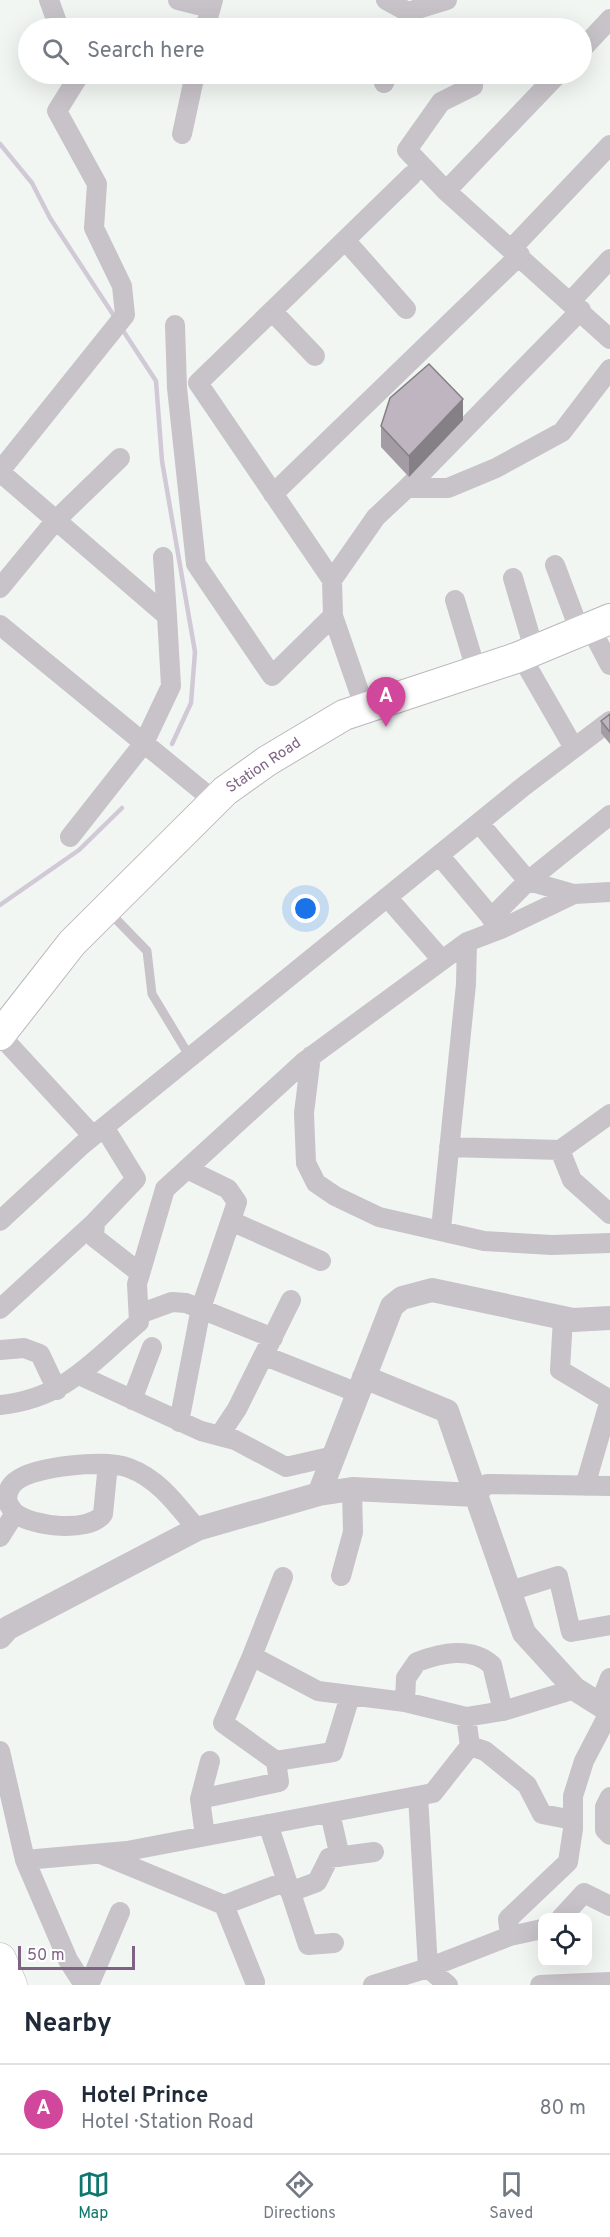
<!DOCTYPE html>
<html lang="en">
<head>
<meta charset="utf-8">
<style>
  body { margin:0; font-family:Overpass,sans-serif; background:#f2f2f3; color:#1f2937 }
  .controls { position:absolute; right:18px; bottom:18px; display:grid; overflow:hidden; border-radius:12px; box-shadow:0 6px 24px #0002 }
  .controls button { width:54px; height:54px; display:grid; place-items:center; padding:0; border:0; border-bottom:2px solid #e0e1e3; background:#fff; color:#1f2937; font:30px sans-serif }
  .scale { position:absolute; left:18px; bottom:15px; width:117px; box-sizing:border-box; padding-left:6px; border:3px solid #7f6384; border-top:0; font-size:16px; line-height:21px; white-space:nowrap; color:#7f6384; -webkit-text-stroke:4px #fff; paint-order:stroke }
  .you { position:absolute; left:306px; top:909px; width:21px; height:21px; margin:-15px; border:4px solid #fff; border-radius:50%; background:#1a73e8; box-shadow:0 0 0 9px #1a73e833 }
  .badge { display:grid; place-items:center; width:39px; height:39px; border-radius:50%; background:#0f766e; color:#fff; font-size:20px; font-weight:700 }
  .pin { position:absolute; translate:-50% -50px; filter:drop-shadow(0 2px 3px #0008) }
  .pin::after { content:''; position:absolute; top:32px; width:21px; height:18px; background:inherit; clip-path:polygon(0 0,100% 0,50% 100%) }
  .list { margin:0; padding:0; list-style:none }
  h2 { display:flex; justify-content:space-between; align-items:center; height:78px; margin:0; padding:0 24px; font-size:26px }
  h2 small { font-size:20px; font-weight:400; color:#747a83 }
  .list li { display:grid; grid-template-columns:39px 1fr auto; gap:18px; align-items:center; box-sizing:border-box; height:90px; padding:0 24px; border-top:2px solid #e0e1e3 }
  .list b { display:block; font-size:22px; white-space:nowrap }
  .list p { margin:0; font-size:20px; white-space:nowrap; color:#747a83 }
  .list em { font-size:20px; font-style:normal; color:#747a83 }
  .icon { flex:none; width:33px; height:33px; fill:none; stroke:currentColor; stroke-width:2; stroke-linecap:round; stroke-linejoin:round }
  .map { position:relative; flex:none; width:610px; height:1985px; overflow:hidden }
  .search { position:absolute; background:#fff; box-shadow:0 6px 24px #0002; left:18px; right:18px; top:18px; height:66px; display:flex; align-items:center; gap:15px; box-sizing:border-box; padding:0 21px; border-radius:33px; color:#747a83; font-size:22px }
  .sheet { height:168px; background:#fff }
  nav { display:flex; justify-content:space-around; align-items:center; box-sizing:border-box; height:84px; border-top:2px solid #e0e1e3; background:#fff; font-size:16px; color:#747a83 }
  nav a { display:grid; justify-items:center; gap:3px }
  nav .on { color:#0f766e }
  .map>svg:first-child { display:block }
</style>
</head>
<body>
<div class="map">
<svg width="610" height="1985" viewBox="0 0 610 1985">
  <rect width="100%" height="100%" fill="#f1f6f3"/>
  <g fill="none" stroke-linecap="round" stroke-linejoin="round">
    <path stroke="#d1c9d6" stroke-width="4.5" d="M0 144 32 183 50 218 116 319
      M122 329 156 381 162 461 195 652 191 703 172 744
      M0 905 79 850 122 808"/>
    <g stroke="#bcb5bd" stroke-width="32">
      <path id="primary" d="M0 1035 72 943 225 791 267 761 344 715 516 658 610 619"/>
    </g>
    <g stroke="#bab5bb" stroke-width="33">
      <path id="trunk" d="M0 1959 11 1985"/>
    </g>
    <path stroke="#c8c2c9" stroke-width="9" d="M113 916 147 951 152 994 190 1057"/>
    <path stroke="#c8c2c9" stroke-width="20" d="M49 0 59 28
      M178 0 198 5 211 2
      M386 0 408 12 447 0
      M205 28 213 0
      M582 49 610 19
      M384 83 387 74
      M473 86 441 102 407 150 446 191 610 339
      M182 134 195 74
      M446 191 558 74
      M345 240 406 309
      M512 248 610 145
      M571 301 610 259
      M272 311 315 356
      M175 325 177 388 196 564 272 676 333 616
      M0 471 125 315 122 286 94 228 97 184 57 111 80 74
      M0 472 167 616 171 686 144 743 70 837
      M407 488 581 310
      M273 494 520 255
      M163 557 167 616
      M555 565 576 621
      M513 578 531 639
      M332 580 198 383 412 175
      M0 588 56 520 120 458
      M455 600 473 660
      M0 625 206 794
      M590 627 610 665
      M521 656 574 748
      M361 697 333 616 332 580 376 517 407 488H448L496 468 562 432 610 369
      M479 823 528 881 574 894 610 892
      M439 855 501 929 574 894
      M387 897 442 960
      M491 918 528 881 610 815
      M0 1035 93 1136
      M311 1056 304 1113 306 1163 316 1183 335 1196 379 1217 484 1241 552 1245 610 1243
      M104 1127 136 1179 95 1222 94 1237 140 1273
      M449 1147 560 1150 610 1114
      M560 1150 572 1180 610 1214
      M0 1221 82 1145 524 786 610 721
      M231 1221 321 1261
      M441 1229 466 984 467 942
      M0 1309 95 1222
      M139 1314 172 1302 186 1303 273 1338
      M563 1318 560 1370 610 1400 585 1486
      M0 1350 24 1348 40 1354 57 1390
      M265 1356 358 1393
      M79 1375 201 1431 235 1440 286 1467 334 1456
      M132 1400 152 1347
      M0 1405C64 1399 93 1361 139 1322L137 1284 165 1189 305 1061 467 942 501 929
      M179 1422 201 1308 237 1202 228 1189 187 1169
      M219 1436 237 1409 291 1300
      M108 1464 103 1514C90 1533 32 1527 15 1513 12 1510 9 1505 7 1501 7 1493 9 1486 16 1481 35 1466 106 1459 129 1468 159 1479 177 1505 197 1529
      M476 1495 487 1484 610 1486
      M0 1537 15 1513
      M341 1576 353 1532 352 1489
      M283 1577 252 1656 318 1691 405 1702 466 1717 470 1746 485 1751 527 1785 542 1814 573 1820
      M510 1591 558 1576 571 1632 610 1625
      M252 1656 223 1723 276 1761 333 1752 350 1696
      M405 1702 406 1678 417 1662C441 1653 471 1646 492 1665L503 1711
      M599 1706 610 1678
      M466 1717 503 1711 575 1689
      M0 1751 25 1860 68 1960 84 1985
      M418 1796 428 1968 448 1985
      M610 1797 605 1807V1830L610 1835
      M200 1799 279 1782 276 1761
      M330 1813 340 1857
      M268 1824 308 1945 334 1943
      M205 1836 200 1799 210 1761
      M103 1855 224 1905
      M25 1860 127 1851 433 1793 470 1746
      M290 1892 317 1882 329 1858 374 1852
      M561 1918 584 1893 610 1906
      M510 1936 508 1919 568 1862 573 1829V1796L584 1761 610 1711
      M255 1982 224 1905 287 1881
      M89 1985 120 1912
      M373 1985 428 1968 510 1936 542 1929
      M540 1985 610 1982"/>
    <path stroke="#c8c2c9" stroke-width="24" d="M364 1377 447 1411 476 1495
      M319 1494 392 1306 402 1298 432 1290 573 1320 610 1318
      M0 1637 8 1628 197 1529 319 1494 352 1489 476 1495 524 1633 575 1689 610 1711"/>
    <use href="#primary" stroke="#fff" stroke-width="30"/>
    <use href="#trunk" stroke="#fff" stroke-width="32"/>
  </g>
  <path fill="#a39ca5" d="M463 420 409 477 381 447V426Z
    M610 714V744L601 733V721Z"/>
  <path fill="#857f86" d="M463 399V420L409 477V456Z"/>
  <path fill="#beb5c0" stroke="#857f86" stroke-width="1.5" d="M429 364 463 399 409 456 381 426 390 398Z
    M610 714V732L601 721Z"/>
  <g text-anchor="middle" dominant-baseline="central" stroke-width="6" stroke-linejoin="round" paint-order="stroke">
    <g font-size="15" fill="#7f6384" stroke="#fff">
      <text transform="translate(264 766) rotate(-34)">Station Road</text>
    </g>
  </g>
</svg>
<div class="controls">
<button><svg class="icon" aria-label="locate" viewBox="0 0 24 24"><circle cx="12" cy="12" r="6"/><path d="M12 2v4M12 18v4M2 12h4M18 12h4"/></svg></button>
</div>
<div class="scale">50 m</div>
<div class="you"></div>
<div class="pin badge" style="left:386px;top:727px;background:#d1479c">A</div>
<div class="search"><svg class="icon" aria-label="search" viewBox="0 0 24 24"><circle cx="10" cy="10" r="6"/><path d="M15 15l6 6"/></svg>Search here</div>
</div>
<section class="sheet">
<h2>Nearby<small></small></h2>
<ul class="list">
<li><span class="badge" style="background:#d1479c">A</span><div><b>Hotel Prince</b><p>Hotel · Station Road</p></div><em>80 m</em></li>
</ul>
</section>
<nav>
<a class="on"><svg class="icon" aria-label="map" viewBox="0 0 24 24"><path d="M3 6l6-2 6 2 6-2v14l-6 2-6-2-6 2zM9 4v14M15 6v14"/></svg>Map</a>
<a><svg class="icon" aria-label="directions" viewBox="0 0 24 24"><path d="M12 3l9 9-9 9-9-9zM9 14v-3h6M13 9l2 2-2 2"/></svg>Directions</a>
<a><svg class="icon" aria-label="saved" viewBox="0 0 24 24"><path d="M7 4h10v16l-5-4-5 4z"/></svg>Saved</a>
</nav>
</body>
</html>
